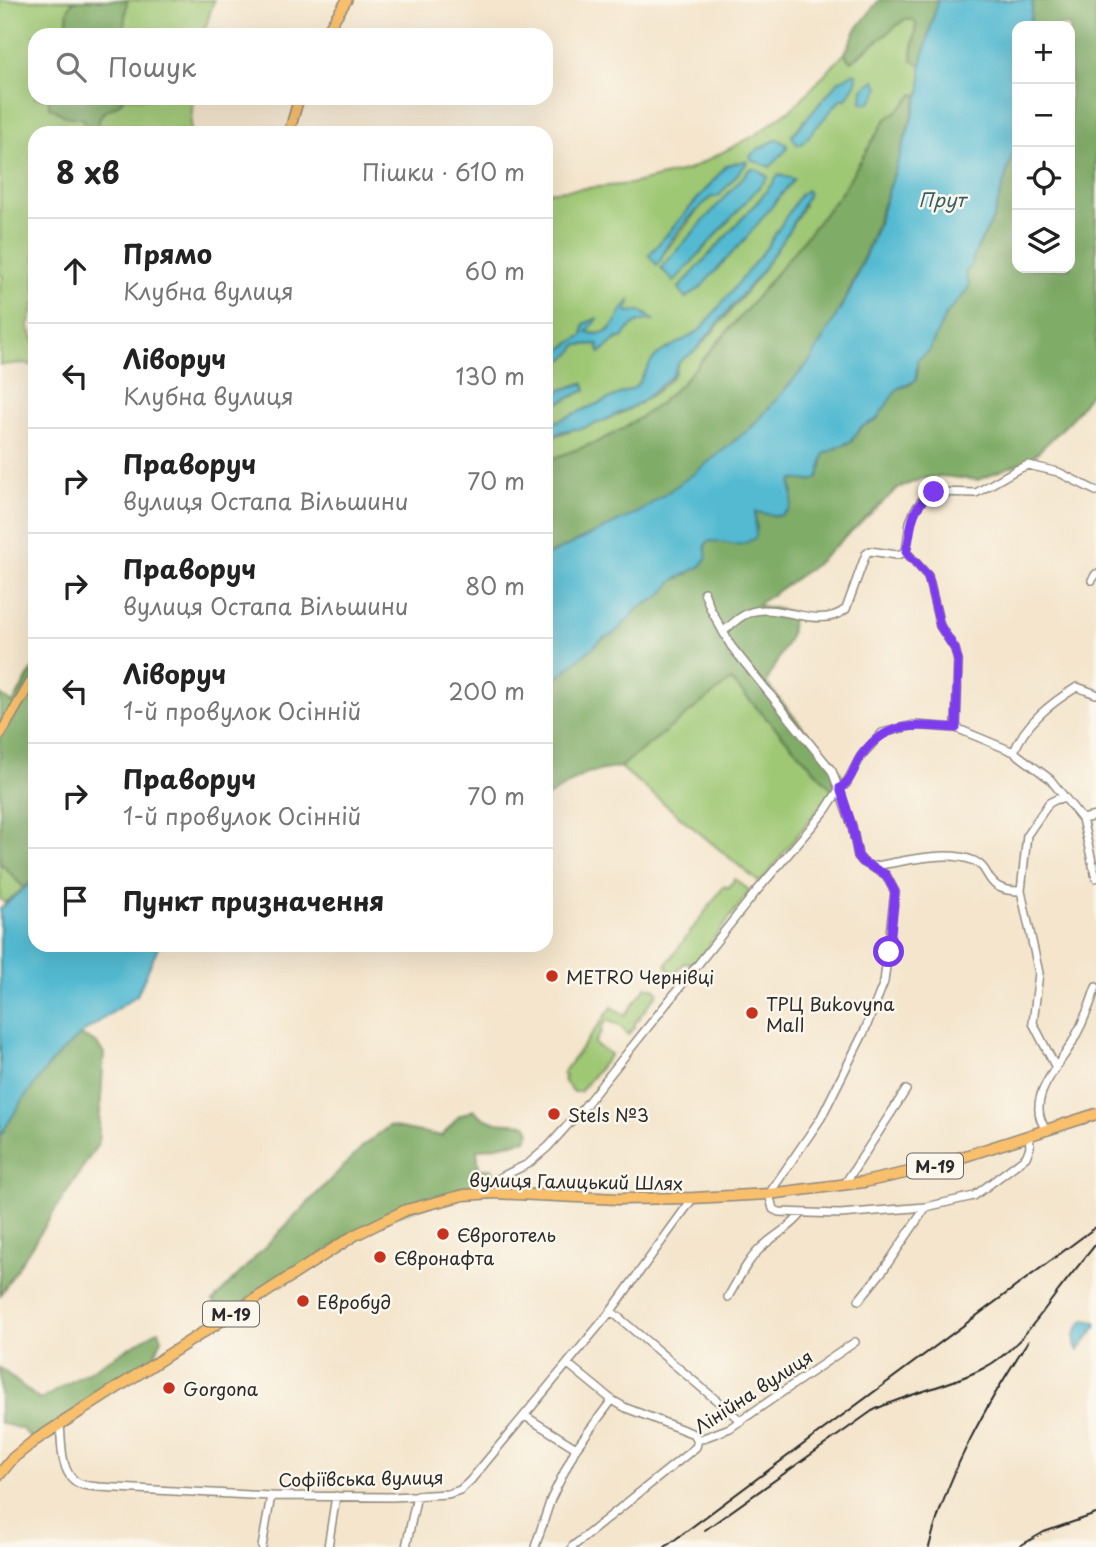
<!DOCTYPE html>
<html lang="uk">
<head>
<meta charset="utf-8">
<style>
  body { margin:0; font-family:"Playpen Sans",sans-serif; background:#f2f2f2; color:#222 }
  .controls { position:absolute; right:21px; top:21px; display:grid; overflow:hidden; border-radius:14px; box-shadow:0 7px 28px #0002 }
  .controls button { width:63px; height:63px; display:grid; place-items:center; padding:0; border:0; border-bottom:2px solid #e0e0e0; background:#fff; color:#222; font:35px sans-serif }
  .stop { position:absolute; width:21px; height:21px; margin:-16px; border:5px solid #7c3aed; border-radius:50%; background:#fff }
  .stop.end { background:#7c3aed; border-color:#fff; box-shadow:0 2px 7px #0008 }
  .list { margin:0; padding:0; list-style:none }
  h2 { display:flex; justify-content:space-between; align-items:center; height:91px; margin:0; padding:0 28px; font-size:30px }
  h2 small { font-size:23px; font-weight:400; color:#767676 }
  .list li { display:grid; grid-template-columns:46px 1fr auto; gap:21px; align-items:center; box-sizing:border-box; height:105px; padding:0 28px; border-top:2px solid #e0e0e0 }
  .list b { display:block; font-size:26px; white-space:nowrap }
  .list p { margin:0; font-size:23px; white-space:nowrap; color:#767676 }
  .list em { font-size:23px; font-style:normal; color:#767676 }
  .icon { flex:none; width:38px; height:38px; fill:none; stroke:currentColor; stroke-width:2; stroke-linecap:round; stroke-linejoin:round }
  .map { position:relative; flex:none; width:1096px; height:1547px; overflow:hidden }
  .search { position:absolute; background:#fff; box-shadow:0 7px 28px #0002; left:28px; top:28px; width:525px; height:77px; display:flex; align-items:center; gap:18px; box-sizing:border-box; padding:0 24px; border-radius:21px; color:#767676; font-size:26px }
  .panel { position:absolute; background:#fff; box-shadow:0 7px 28px #0002; left:28px; top:126px; width:525px; height:826px; border-radius:21px }
  .map>svg:first-child { display:block }
</style>
</head>
<body>
<div class="map">
<svg width="1096" height="1547" viewBox="0 0 1096 1547">
  <rect width="100%" height="100%" fill="#fbf7ec"/>
  <filter id="ink" filterUnits="userSpaceOnUse"><feTurbulence type="fractalNoise" baseFrequency=".0143" numOctaves="2"/><feDisplacementMap in="SourceGraphic" scale="14" xChannelSelector="R" yChannelSelector="G"/><feConvolveMatrix kernelMatrix="1 2 1 2 8 2 1 2 1" color-interpolation-filters="sRGB"/></filter>
  <filter id="wash" filterUnits="userSpaceOnUse"><feTurbulence type="fractalNoise" baseFrequency=".00686" numOctaves="4" result="noise"/><feDisplacementMap in="SourceGraphic" scale="28" xChannelSelector="R" yChannelSelector="G"/><feGaussianBlur stdDeviation="1.57" result="paint"/><feColorMatrix in="noise" values="0 0 0 0 0 0 0 0 0 0 0 0 0 0 0 0 0 1.4 0 .05"/><feComposite in="paint" operator="in"/></filter>
  <g filter="url(#wash)">
    <rect width="100%" height="100%" fill="#f4e5cc"/>
    <path fill="#9fc874" stroke="#657a50" stroke-width="2" fill-rule="evenodd" d="M0 0H78L72 2 68 10 66 35H35V98H48L51 107 85 119V133H35V302L28 326 35 343V366L23 363 0 365V284L3 276 0 274Z
      M127 0H214L203 35H123Z
      M905 19 913 20 916 24C916 37 911 48 912 60L921 65V90L918 96 914 94 902 108 885 120 839 196 748 308 681 384 658 405 623 429 597 442 546 461V440C576 425 611 423 641 402 651 396 667 384 674 375 677 370 676 364 681 360 686 355 693 353 698 348 739 305 775 256 804 205L800 195C772 239 739 295 700 330 688 341 663 348 655 358 646 368 644 379 634 388L546 426V409L586 389 583 383 561 390 546 397V192L630 184 688 170 754 136 795 106 845 53 848 59 852 61ZM838 82 841 99 797 144 792 135ZM727 165 712 197 702 205 664 253 649 255ZM760 199 686 298 679 288ZM629 302 626 313C636 311 646 310 652 320 638 319 629 326 623 338L612 342 605 350 600 344 577 345 571 354 557 352 583 335 584 324 596 319 587 332C600 337 610 331 619 320V315Z
      M124 98H193L190 133H96C101 100 112 116 124 98Z
      M731 680 833 790 760 883 620 767Z
      M0 862 24 888 5 903 0 899Z
      M735 879 750 891 695 964 684 963 675 974 671 973 666 965 724 886 728 888Z
      M646 987 656 989 658 993 635 1023V1027L628 1035 620 1026 607 1020 600 1029 602 1031 594 1044 611 1054 580 1092H574L563 1080 565 1077 562 1074 612 1007 625 1015Z"/>
    <path fill="#7fac66" stroke="#556c48" stroke-width="2" d="M78 0H127L123 35H66L68 10 72 2Z
      M879 0H938L921 65 912 61 916 24 913 20 905 19 852 61 848 59 845 53 856 30Z
      M1033 0H1096V386L1069 422 1032 458 978 480 941 476 921 479 898 488 815 565 757 605 793 612 790 636 766 683 844 777 833 790 731 680 620 767 587 773 546 798V687L602 639 613 634 624 624 638 608 653 601 674 580 688 574 706 549 705 545 709 541 757 530 755 512 778 516 783 514 793 493 791 482 822 467 824 454 851 442 861 427 877 419 891 395 897 389 911 384 917 376V360L928 352 946 314 965 293 969 284 965 272 993 219 1017 139V268H1070V26H1030Z
      M914 94 918 96C890 186 864 278 812 358 773 418 702 472 642 510 613 529 577 541 546 556V461L597 442 623 429 658 405 681 384 748 308 839 196 885 120 902 107Z
      M48 98H124C112 116 101 100 96 133H85L84 119 65 116 50 107Z
      M35 665V879L24 888 0 862V695L13 703Z
      M80 1035 96 1043 104 1053 98 1144 0 1295V1136L22 1101 53 1060Z
      M474 1110C490 1127 505 1121 526 1124L530 1132 526 1140 477 1150 479 1169H492L496 1178 464 1194 374 1222 222 1315 213 1301 364 1145 389 1126 442 1136 459 1116Z
      M159 1330 162 1339 153 1358 33 1440 22 1429 0 1423V1368L40 1400Z"/>
    <path fill="#53bad1" stroke="#3f727e" stroke-width="2" d="M938 0H1033L1030 26H1017V139L993 219 978 246 970 268 965 272 969 284 968 289 946 314 928 352 917 360 916 380 897 389 877 419 861 427 851 441 824 454C818 479 823 484 794 479L791 482C792 497 796 509 779 516L755 512 756 537C736 551 730 541 709 541L705 545 707 557 701 566 674 580 659 597 638 608 624 624 613 634 602 639 546 687V556L641 511 696 472 753 426 811 360 851 290 877 227 921 90V65Z
      M853 73 857 75 856 82 846 99H841L801 145 797 144 792 136 838 82Z
      M875 80 879 87 875 97 867 104 862 102 863 89Z
      M778 139 787 145 786 150 770 167 752 160 750 156 758 149Z
      M746 161 747 163 718 197H712C696 209 679 229 667 246 662 254 664 258 657 265L649 255 727 165Z
      M750 169H757L768 177 674 282 661 268Z
      M779 175 794 179 746 238 700 288 686 298 679 288 760 199Z
      M806 190 809 193 789 231 760 273 695 351 679 362 673 375 640 403 601 422 583 428 563 431 546 440V426L634 388C644 379 647 363 657 355 670 345 688 340 702 328L768 246 800 195Z
      M630 301 627 312 640 311 653 320C639 319 629 326 623 338H617L600 353 598 349 599 344 577 345 571 354 552 367 557 352 583 335 584 324 598 318 587 332C616 342 614 314 630 301Z
      M583 383 586 390 546 409V397L561 390Z
      M35 879V945H159L137 995 80 1035 53 1060 22 1101 0 1136V909Z
      M1085 1320 1096 1322V1327L1078 1351C1072 1340 1075 1328 1085 1320Z"/>
  </g>
  <g filter="url(#ink)">
    <g fill="none" stroke-linecap="round" stroke-linejoin="round">
      <g stroke="#90887c" stroke-width="10">
        <path id="minor" d="M1092 580 1096 574
          M704 592 711 610 731 646 832 771 852 826 858 856 863 862 886 875 895 892 884 982 865 1030 821 1118 769 1194 773 1209 779 1212 840 1214 926 1207 974 1196 1026 1157 1030 1147 1029 1137
          M723 632C732 624 743 613 755 611 784 605 820 630 846 609L866 554 870 551 897 555 906 552
          M956 728 958 661 955 649 940 626 928 576 906 552 910 522 915 510 923 499 934 492 976 493 1016 470 1028 465 1058 472 1096 491
          M1014 752C1025 723 1051 703 1077 687L1096 694
          M1082 819 1096 816
          M871 867C899 862 948 849 974 861 994 870 982 891 1021 891
          M1055 1066 1033 1023 1039 973 1021 891 1027 835 1049 803 1057 799H1065
          M1047 1131C1023 1100 1058 1068 1072 1043 1082 1025 1090 1006 1096 987
          M844 1185 906 1090
          M481 1194 482 1186 528 1164 548 1147 584 1107 755 893 825 811 840 788 846 784 861 756 882 733 914 725 956 728 1014 752 1050 779 1082 819 1096 878
          M728 1297C738 1280 748 1259 763 1246 777 1233 791 1228 802 1213
          M859 1300 884 1269 926 1207
          M611 1311 741 1421
          M568 1364 612 1400 626 1408 694 1434 698 1440
          M525 1416 576 1448 612 1400
          M60 1425C62 1442 60 1470 75 1481 81 1486 90 1486 98 1487L271 1496 392 1497 448 1494 460 1490 470 1481 611 1311 693 1198
          M262 1547 271 1496
          M328 1547 336 1496
          M406 1547 417 1495
          M535 1547 551 1499 576 1448
          M572 1547 696 1447 698 1440 730 1428 855 1342"/>
      </g>
      <g stroke="#90887c" stroke-width="12">
        <path id="major" d="M324 35 347 0
          M289 133 299 98
          M0 735 35 675"/>
      </g>
      <g stroke="#90887c" stroke-width="13">
        <path id="highway" d="M0 1474 13 1458 34 1441 355 1235 406 1210 464 1195 495 1193 618 1199 693 1198 769 1194 864 1182 928 1168 1096 1114"/>
      </g>
      <use href="#minor" stroke="#fff" stroke-width="7"/>
      <use href="#major" stroke="#f8bf6c" stroke-width="9"/>
      <use href="#highway" stroke="#f8bf6c" stroke-width="10"/>
      <path stroke="#2b2b2b" stroke-width="2" d="M705 1530 872 1411C907 1393 947 1387 982 1369 1014 1353 1035 1322 1056 1294 1069 1277 1083 1260 1096 1244
        M665 1547 1096 1227
        M929 1547C948 1472 986 1405 1028 1341
        M1018 1547 1044 1532 1096 1514"/>
    </g>
  </g>
  <g fill="none" stroke-linecap="round" stroke-linejoin="round" filter="url(#ink)">
    <path stroke="#7c3aed" stroke-width="9" d="M889 952 895 892 886 875 863 862 858 856 852 826 840 788C852 781 854 766 861 756 886 720 918 725 956 728L958 661 955 649 940 626 928 576 906 552C913 526 908 508 934 492"/>
  </g>
  <g fill="#c8321e" stroke="#fbf7ec" stroke-width="2.5">
    <circle cx="552" cy="976" r="7"/>
    <circle cx="752" cy="1013" r="7"/>
    <circle cx="554" cy="1114" r="7"/>
    <circle cx="443" cy="1234" r="7"/>
    <circle cx="380" cy="1257" r="7"/>
    <circle cx="303" cy="1301" r="7"/>
    <circle cx="169" cy="1388" r="7"/>
  </g>
  <g text-anchor="middle" dominant-baseline="central" stroke-width="5" stroke-linejoin="round" paint-order="stroke">
    <g fill="#fbf7ec" stroke="#696865" stroke-width="2">
      <rect x="907" y="1153.5" width="56" height="25" rx="5"/>
      <rect x="203" y="1301.5" width="56" height="25" rx="5"/>
    </g>
    <g font-size="16" font-weight="bold" fill="#2b2b2b">
      <text x="935" y="1166">М-19</text>
      <text x="231" y="1314">М-19</text>
    </g>
    <g font-size="18" fill="#2b2b2b" stroke="#fbf7ec" text-anchor="start">
      <text x="566" y="976">METRO Чернівці</text>
      <text x="766" y="1003">ТРЦ Bukovyna<tspan x="766" dy="21">Mall</tspan></text>
      <text x="568" y="1114">Stels №3</text>
      <text x="457" y="1234">Євроготель</text>
      <text x="394" y="1257">Євронафта</text>
      <text x="317" y="1301">Евробуд</text>
      <text x="183" y="1388">Gorgona</text>
    </g>
    <g font-size="18" fill="#2b2b2b" stroke="#fbf7ec">
      <text transform="translate(576 1181) rotate(1)">вулиця Галицький Шлях</text>
      <text transform="translate(753 1391) rotate(-33)">Лінійна вулиця</text>
      <text transform="translate(361 1478) rotate(-1)">Софіївська вулиця</text>
    </g>
    <g font-size="19" font-style="italic" fill="#395d65" stroke="#fbf7ec">
      <text x="942" y="199">Прут</text>
    </g>
  </g>
</svg>
<div class="controls">
<button>+</button>
<button>−</button>
<button><svg class="icon" aria-label="locate" viewBox="0 0 24 24"><circle cx="12" cy="12" r="6"/><path d="M12 2v4M12 18v4M2 12h4M18 12h4"/></svg></button>
<button><svg class="icon" aria-label="layers" viewBox="0 0 24 24"><path d="M12 4l9 5-9 5-9-5zM3 14l9 5 9-5"/></svg></button>
</div>
<div class="stop" style="left:889px;top:952px"></div>
<div class="stop end" style="left:934px;top:492px"></div>
<div class="search"><svg class="icon" aria-label="search" viewBox="0 0 24 24"><circle cx="10" cy="10" r="6"/><path d="M15 15l6 6"/></svg>Пошук</div>
<section class="panel">
<h2>8 хв<small>Пішки · 610 m</small></h2>
<ul class="list">
<li><svg class="icon" aria-label="ahead" viewBox="0 0 24 24"><path d="M12 20V5M6 11l6-6 6 6"/></svg><div><b>Прямо</b><p>Клубна вулиця</p></div><em>60 m</em></li>
<li><svg class="icon" aria-label="left" viewBox="0 0 24 24"><path d="M17 20v-9H6M10 6l-5 5 5 5"/></svg><div><b>Ліворуч</b><p>Клубна вулиця</p></div><em>130 m</em></li>
<li><svg class="icon" aria-label="right" viewBox="0 0 24 24"><path d="M7 20v-9h11M14 6l5 5-5 5"/></svg><div><b>Праворуч</b><p>вулиця Остапа Вільшини</p></div><em>70 m</em></li>
<li><svg class="icon" aria-label="right" viewBox="0 0 24 24"><path d="M7 20v-9h11M14 6l5 5-5 5"/></svg><div><b>Праворуч</b><p>вулиця Остапа Вільшини</p></div><em>80 m</em></li>
<li><svg class="icon" aria-label="left" viewBox="0 0 24 24"><path d="M17 20v-9H6M10 6l-5 5 5 5"/></svg><div><b>Ліворуч</b><p>1-й провулок Осінній</p></div><em>200 m</em></li>
<li><svg class="icon" aria-label="right" viewBox="0 0 24 24"><path d="M7 20v-9h11M14 6l5 5-5 5"/></svg><div><b>Праворуч</b><p>1-й провулок Осінній</p></div><em>70 m</em></li>
<li><svg class="icon" aria-label="arrive" viewBox="0 0 24 24"><path d="M6 21V4h12l-3 4 3 4H6"/></svg><div><b>Пункт призначення</b></div></li>
</ul>
</section>
</div>
</body>
</html>
